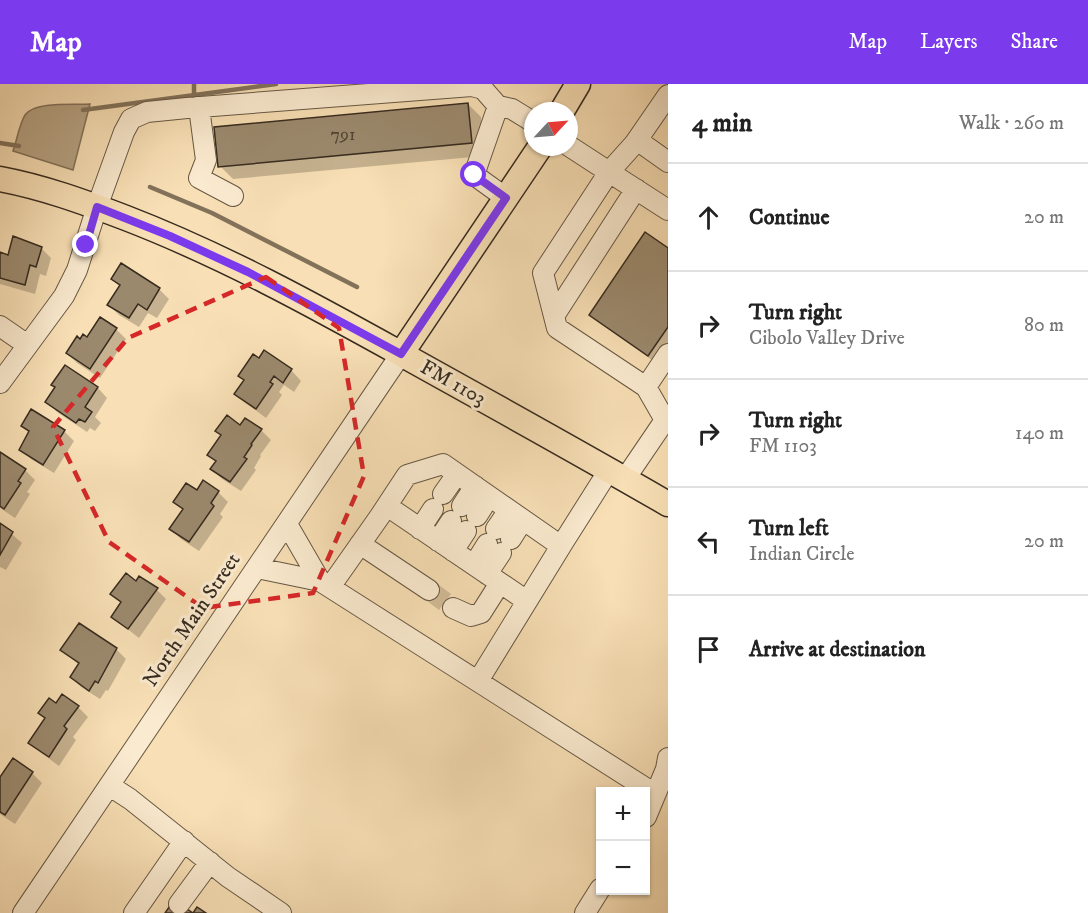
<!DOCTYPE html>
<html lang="en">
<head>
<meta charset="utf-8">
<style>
  body { margin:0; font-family:"IM FELL DW Pica",serif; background:#f6f6f6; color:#222 }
  .controls { position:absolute; right:18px; bottom:18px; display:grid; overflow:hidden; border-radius:0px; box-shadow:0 2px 4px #0004 }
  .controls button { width:54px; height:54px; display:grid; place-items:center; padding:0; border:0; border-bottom:2px solid #e0e0e0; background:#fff; color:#222; font:30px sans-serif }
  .compass { position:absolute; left:524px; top:18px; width:54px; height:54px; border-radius:50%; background:#fff; box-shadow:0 2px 4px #0004; rotate:64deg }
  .stop { position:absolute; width:18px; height:18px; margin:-14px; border:4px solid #7c3aed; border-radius:50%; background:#fff }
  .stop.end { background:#7c3aed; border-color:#fff; box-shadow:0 2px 6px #0008 }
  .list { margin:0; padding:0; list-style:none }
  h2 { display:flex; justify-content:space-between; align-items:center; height:78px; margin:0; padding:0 24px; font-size:26px }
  h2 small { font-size:20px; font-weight:400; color:#767676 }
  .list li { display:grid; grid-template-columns:39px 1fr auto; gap:18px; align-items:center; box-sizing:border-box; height:108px; padding:0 24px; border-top:2px solid #e0e0e0 }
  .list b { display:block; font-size:22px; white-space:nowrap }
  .list p { margin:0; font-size:20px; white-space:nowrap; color:#767676 }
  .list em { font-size:20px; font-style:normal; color:#767676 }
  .icon { flex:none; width:33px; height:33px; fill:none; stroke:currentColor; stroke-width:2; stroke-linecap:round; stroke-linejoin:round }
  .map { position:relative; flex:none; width:668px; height:829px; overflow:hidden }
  header { display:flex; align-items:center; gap:36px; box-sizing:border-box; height:84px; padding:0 30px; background:#7c3aed; color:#fff }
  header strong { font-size:28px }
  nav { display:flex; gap:33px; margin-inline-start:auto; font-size:21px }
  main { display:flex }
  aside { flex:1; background:#fff }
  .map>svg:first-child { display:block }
</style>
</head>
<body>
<header>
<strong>Map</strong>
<nav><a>Map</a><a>Layers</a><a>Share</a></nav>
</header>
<main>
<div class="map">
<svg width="668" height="829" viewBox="0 0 668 829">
  <rect width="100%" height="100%" fill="#f8dfb5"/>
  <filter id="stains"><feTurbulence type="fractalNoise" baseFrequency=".00333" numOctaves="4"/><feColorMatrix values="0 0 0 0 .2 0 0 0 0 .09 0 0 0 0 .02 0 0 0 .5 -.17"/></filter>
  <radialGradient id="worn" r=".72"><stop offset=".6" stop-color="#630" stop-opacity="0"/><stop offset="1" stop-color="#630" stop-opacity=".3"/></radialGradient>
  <path fill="#b6a282" stroke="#83725a" stroke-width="1.5" d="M90 20 73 86 13 67C17 56 19 41 25 31 34 17 74 21 90 20Z"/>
  <path fill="#0003" d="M468 20 481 33 484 72 233 95 220 82Z
    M646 151 668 166V267L659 281 601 240 591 230Z
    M41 164 51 174 46 192 40 190 35 210 0 200V170L9 172Z
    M121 181 159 205 169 215 157 234 148 229 139 243 119 231 109 221 120 203 112 195Z
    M101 235 116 245 126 255 100 294 77 279 67 269 81 257 87 255Z
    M264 268 292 287 301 297 294 308 284 301 279 308 282 311 266 334 246 319 236 309Z
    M65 283 98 304 107 314 95 333 101 339 95 347 90 344 87 348 57 328 47 318 56 304Z
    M23 342 64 347 74 357 54 389 31 375 21 365 30 349Z
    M241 343 261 346 271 356 260 371 261 372 254 384 256 386 241 407 222 395 212 385 216 378 209 371Z
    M0 370 25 386 35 396 27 408 30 410 15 434 0 424Z
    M197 408H218L228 418 220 430 223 433 199 467 181 455 171 445 184 426 175 418Z
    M0 440 22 459 6 486 0 483Z
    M137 499 157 506 166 515 139 554 112 533 122 519 112 510Z
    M116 565 126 575 108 607 106 606 100 615 81 603 71 593 79 581 62 566Z
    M78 623 88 633 73 653 76 656 59 682 40 668 30 658Z
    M13 676 33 690 42 699 15 740 0 730V696Z"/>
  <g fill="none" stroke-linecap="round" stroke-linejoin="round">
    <path stroke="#83725a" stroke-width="4.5" d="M194 0V11
      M83 26 276 0
      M0 59 19 62
      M150 103 212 129 357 203"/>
  </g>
  <path fill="#9b896d" stroke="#372b1f" stroke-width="1.5" d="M468 19 472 59 218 83 214 43Z
    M645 148 668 164V243L648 272 589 231Z
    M13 152 42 163 36 183 30 181 25 201 0 194V168L8 171Z
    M121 179 160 204 147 226 138 220 129 234 107 221 120 201 111 195Z
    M100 233 117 244 90 285 66 269 77 252 80 255 83 250 87 253Z
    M264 266 292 285 283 299 274 292 270 298 273 300 256 325 234 310 244 296 238 292 253 270 259 274Z
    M65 281 98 303 85 323 92 328 85 338 79 335 76 339 45 318 55 303 51 301Z
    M31 325 65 346 43 381 19 366 29 347 21 342Z
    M227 331 240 341 245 334 262 345 251 360 252 361 244 373 247 375 230 398 210 385 216 377 207 371 221 351 215 347Z
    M0 368 26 385 18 397 21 399 4 425 0 422Z
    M203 396 219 407 211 419 214 422 189 458 169 445 183 425 173 418 186 399 197 406Z
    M0 439 13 448 0 471Z
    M126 489 136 497 139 492 158 504 128 545 111 533 121 518 110 510Z
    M79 539 117 564 98 599 95 597 89 607 70 593 79 579 60 566Z
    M62 610 79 622 64 642 67 645 49 673 28 659 45 634 38 629 49 614 56 619Z
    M13 674 33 688 5 731 0 728V693Z
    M174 816 193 829 197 823 206 829H165Z"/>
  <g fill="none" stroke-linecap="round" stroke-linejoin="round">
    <path stroke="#d1bb97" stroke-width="20" stroke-dasharray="20 10" stroke-linecap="butt" d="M429 506 453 524"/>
    <g stroke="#675844" stroke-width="22">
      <path id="minor" d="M668 11 635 59 609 88 668 126
        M498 22 474 91 506 114
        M197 23 200 31 206 76 199 94 233 112
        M637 56 668 78
        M569 62 609 88 543 189 557 244 646 303 665 336
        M554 232 636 105
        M0 242 26 260
        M0 299 64 212 77 186 97 123 124 48 131 35 147 28 187 24 472 2 483 5 498 22 512 25 533 38
        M646 303 668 270
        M625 395 665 336 668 338
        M443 410 457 390
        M387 422 527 517
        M462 422 475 402
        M477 432 489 413
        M420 445 433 425
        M496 445 509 426
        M511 455 523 436
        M438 457 451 437
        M360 460 429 506
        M453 467 466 447
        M474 481 487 460
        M257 484 320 497 287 440
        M487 490 501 469
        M320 497 655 710
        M330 503 380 432 407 391 443 380 561 462 609 386
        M453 524 471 532 481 529 500 499
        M478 597 561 462
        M110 702 130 715 228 793 281 829
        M646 733 666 685 668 674
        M179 820 210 778
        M23 829 401 270
        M134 829 184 757
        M585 829 600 805"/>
    </g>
    <g stroke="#372b1f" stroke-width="27">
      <path id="major" d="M562 27 578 0
        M0 95C43 103 84 118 126 134 222 171 313 221 403 271 491 320 580 369 668 420
        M401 270 540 63"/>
    </g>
    <use href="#minor" stroke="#faeacf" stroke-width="20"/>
    <use href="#major" stroke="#f8dfb5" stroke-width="24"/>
  </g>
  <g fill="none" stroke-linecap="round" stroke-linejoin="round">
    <path stroke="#7c3aed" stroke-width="8" d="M86 161 97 123 170 152 248 188 401 270 506 114 474 91"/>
  </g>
  <path fill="none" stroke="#d62828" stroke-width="4.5" stroke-dasharray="12 8" stroke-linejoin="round" d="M266 193 339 244 364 392 313 509 203 524 109 458 53 343 128 254Z"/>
  <g text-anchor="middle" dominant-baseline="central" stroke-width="6" stroke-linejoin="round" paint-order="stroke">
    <g font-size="18" fill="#504232">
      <text x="343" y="51">791</text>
    </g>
    <g font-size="21" fill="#372b1f" stroke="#faeacf">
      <text transform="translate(453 299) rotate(29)">FM 1103</text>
      <text transform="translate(192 536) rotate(-56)">North Main Street</text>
    </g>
  </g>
  <rect width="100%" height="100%" filter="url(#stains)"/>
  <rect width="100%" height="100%" fill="url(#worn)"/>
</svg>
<div class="controls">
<button>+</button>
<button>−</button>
</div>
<svg class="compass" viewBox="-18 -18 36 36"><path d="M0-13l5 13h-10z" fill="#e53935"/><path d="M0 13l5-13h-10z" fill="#767676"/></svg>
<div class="stop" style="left:474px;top:91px"></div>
<div class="stop end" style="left:86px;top:161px"></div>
</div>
<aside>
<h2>4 min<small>Walk · 260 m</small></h2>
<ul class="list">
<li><svg class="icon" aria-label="ahead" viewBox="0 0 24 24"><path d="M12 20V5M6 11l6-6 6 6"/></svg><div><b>Continue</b></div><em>20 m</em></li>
<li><svg class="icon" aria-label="right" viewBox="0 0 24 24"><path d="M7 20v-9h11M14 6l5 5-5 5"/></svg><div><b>Turn right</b><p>Cibolo Valley Drive</p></div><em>80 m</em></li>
<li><svg class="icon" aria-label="right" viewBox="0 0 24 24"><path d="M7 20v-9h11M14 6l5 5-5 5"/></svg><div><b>Turn right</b><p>FM 1103</p></div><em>140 m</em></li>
<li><svg class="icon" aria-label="left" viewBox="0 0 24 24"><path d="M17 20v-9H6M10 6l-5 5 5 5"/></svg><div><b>Turn left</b><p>Indian Circle</p></div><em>20 m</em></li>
<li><svg class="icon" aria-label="arrive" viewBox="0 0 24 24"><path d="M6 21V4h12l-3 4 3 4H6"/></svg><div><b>Arrive at destination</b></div></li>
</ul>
</aside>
</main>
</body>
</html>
